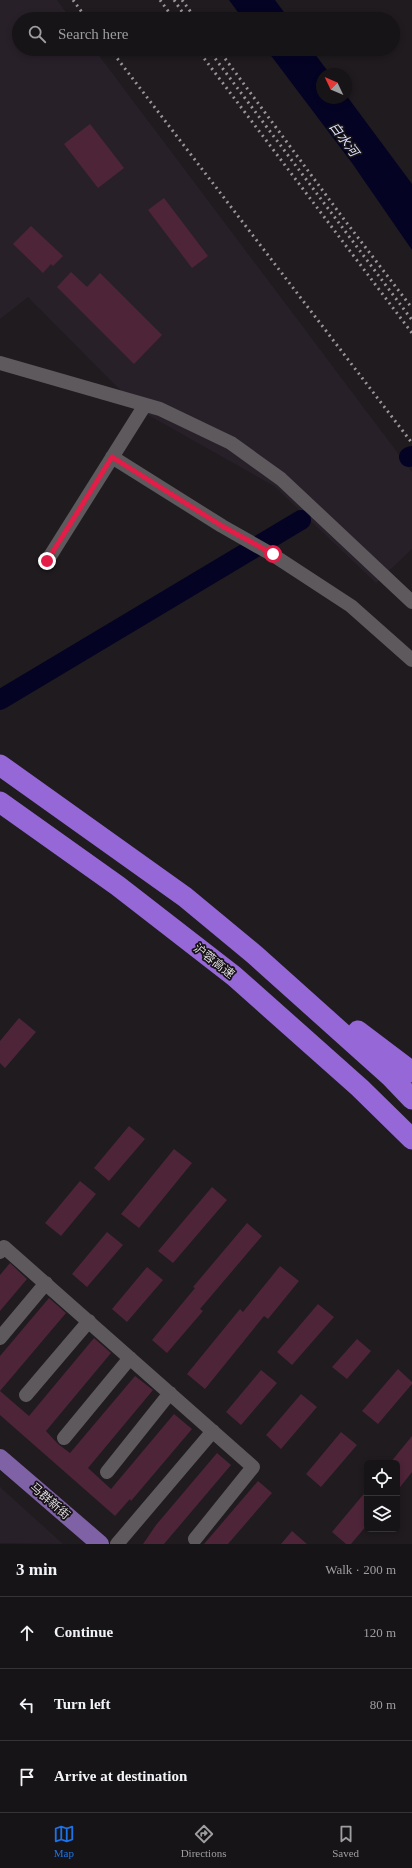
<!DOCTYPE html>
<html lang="en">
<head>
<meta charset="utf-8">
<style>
  body { margin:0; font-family:"Times New Roman","Noto Sans SC",serif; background:#242124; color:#f1f3f6 }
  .controls { position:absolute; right:12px; bottom:12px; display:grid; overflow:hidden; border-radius:6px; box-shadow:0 2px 6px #0003 }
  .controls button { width:36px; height:36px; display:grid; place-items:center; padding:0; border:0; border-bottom:1px solid #363336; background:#171417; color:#f1f3f6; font:20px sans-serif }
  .compass { position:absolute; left:316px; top:68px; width:36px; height:36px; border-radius:50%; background:#171417; box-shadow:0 2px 6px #0003; rotate:314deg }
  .stop { position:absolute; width:12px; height:12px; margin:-9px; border:3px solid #e11d48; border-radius:50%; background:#fff }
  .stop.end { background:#e11d48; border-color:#fff; box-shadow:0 1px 4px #0008 }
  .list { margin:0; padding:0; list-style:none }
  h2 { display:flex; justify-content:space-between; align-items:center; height:52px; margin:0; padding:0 16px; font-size:17px }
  h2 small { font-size:13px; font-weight:400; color:#9e9ea1 }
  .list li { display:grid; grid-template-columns:26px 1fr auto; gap:12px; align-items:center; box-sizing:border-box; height:72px; padding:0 16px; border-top:1px solid #363336 }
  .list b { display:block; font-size:15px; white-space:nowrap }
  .list em { font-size:13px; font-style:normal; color:#9e9ea1 }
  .icon { flex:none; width:22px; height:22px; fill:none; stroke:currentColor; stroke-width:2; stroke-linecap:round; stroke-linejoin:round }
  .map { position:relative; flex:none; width:412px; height:1544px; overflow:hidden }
  .search { position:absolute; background:#171417; box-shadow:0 2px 6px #0003; left:12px; right:12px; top:12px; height:44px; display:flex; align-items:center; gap:10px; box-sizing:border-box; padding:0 14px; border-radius:22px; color:#9e9ea1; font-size:15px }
  .sheet { height:268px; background:#171417 }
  nav { display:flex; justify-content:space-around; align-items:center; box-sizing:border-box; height:56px; border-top:1px solid #363336; background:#171417; font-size:11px; color:#9e9ea1 }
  nav a { display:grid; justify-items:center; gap:2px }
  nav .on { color:#1a73e8 }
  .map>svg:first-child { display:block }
</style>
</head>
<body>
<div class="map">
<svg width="412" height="1544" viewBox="0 0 412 1544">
  <rect width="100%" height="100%" fill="#1f1b1f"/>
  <path fill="#282029" d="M0 0H57L71 19H19V49H94L412 472V549L376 583 274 486 141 411 28 297 0 319Z
    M0 1487 63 1544 0 1543Z"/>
  <path fill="#040324" d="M229 0H275L289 19H243Z
    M266 49H311L330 74H322V98H346V95L412 184V250L352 163Z"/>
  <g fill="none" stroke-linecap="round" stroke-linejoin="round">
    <path stroke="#040324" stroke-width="20" d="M409 457 412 456
      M0 700 301 520"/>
  </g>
  <path fill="#4e2439" d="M90 124 124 168 98 188 64 144Z
    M164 198 208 256 192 268 148 210Z
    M31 226 63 256 53 266 51 264 43 273 13 244Z
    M71 272 87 287 100 273 162 335 134 364 57 287Z
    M19 1018 36 1032 5 1068 0 1063V1041Z
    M129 1126 145 1139 109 1181 94 1168Z
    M174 1149 192 1163 139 1228 121 1214Z
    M80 1181 96 1194 61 1236 45 1223Z
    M212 1187 227 1200 173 1263 158 1251Z
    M247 1223 262 1236 200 1309 203 1311 167 1353 152 1340 195 1288 193 1287Z
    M107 1232 123 1245 87 1287 72 1274Z
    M10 1263 27 1279 0 1311V1275Z
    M280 1266 299 1281 268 1319 264 1316 205 1389 187 1374 240 1309 243 1312Z
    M147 1267 163 1280 127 1322 112 1309Z
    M49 1298 66 1313 0 1391 29 1416 94 1338 111 1353 46 1431 58 1444 70 1453 135 1376 153 1390 88 1468 111 1489 174 1414 192 1429 131 1501 130 1499 115 1516 0 1415V1356Z
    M318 1304 334 1317 292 1365 277 1352Z
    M357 1339 371 1351 347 1379 332 1367Z
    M398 1369 412 1382V1384L378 1424 362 1411Z
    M261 1370 277 1383 241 1425 226 1412Z
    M301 1394 317 1407 281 1449 266 1435Z
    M341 1432 357 1445 321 1487 306 1474Z
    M412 1436V1472L397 1491V1463H390Z
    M217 1453 231 1465 164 1544H143L156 1525Z
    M258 1481 272 1493 228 1544H204Z
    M367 1490V1525L351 1544H346L332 1532Z
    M292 1531 307 1544H281Z"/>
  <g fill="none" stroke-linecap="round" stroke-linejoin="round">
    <path stroke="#5d595d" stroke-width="14" d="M0 363 160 409 231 443 281 479 412 602
      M112 457 222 526 273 555 351 606 412 660
      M47 561 145 405
      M0 1252 4 1247 253 1467 195 1539
      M0 1338 46 1283
      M26 1395 89 1321
      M64 1438 130 1358
      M107 1472 170 1393
      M117 1544 213 1431"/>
    <path stroke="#7f61a6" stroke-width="18" d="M0 1458 100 1544"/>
    <path stroke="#9567d7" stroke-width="21" d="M0 765 185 897 255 955 391 1077 412 1099
      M0 802 118 886 234 976 360 1088 412 1139
      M358 1031 412 1072"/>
    <path stroke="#999599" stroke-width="3" stroke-dasharray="2 4" stroke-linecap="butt" d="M73 0 87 19
      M160 0 174 19
      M174 0 187 19
      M182 0 196 19
      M110 49 412 443
      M197 49 412 333
      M208 49 412 320
      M218 49 343 218 412 308"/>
  </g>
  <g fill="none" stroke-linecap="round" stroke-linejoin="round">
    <path stroke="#e11d48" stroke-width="5" d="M47 561 112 457 222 526 273 554"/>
  </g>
  <g text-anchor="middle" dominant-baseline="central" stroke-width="3.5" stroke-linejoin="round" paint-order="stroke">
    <g font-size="12" fill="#dedbde" stroke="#161216">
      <text transform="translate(214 961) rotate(38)">沪蓉高速</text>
      <text transform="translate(50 1501) rotate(41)">马群新街</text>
    </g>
    <g font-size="13" font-style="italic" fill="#dae1fd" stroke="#161216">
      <text transform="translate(344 139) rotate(53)">白水河</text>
    </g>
  </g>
</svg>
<div class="controls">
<button><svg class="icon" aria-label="locate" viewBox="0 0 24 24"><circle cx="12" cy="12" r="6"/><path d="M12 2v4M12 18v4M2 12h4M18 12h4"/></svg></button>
<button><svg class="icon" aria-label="layers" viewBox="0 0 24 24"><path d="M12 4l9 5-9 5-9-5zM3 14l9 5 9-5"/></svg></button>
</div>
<svg class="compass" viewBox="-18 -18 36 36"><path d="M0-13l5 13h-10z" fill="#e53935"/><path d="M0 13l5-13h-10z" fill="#9e9ea1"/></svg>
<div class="stop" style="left:273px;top:554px"></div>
<div class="stop end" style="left:47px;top:561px"></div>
<div class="search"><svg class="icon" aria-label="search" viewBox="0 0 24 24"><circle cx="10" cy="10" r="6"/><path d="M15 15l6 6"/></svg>Search here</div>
</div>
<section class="sheet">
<h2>3 min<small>Walk · 200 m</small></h2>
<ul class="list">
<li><svg class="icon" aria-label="ahead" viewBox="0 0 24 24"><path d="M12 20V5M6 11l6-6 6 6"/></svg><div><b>Continue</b></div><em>120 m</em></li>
<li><svg class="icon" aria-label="left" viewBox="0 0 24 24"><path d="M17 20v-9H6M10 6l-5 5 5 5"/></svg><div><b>Turn left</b></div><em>80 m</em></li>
<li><svg class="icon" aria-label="arrive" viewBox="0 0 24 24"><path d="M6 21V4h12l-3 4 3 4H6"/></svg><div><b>Arrive at destination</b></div></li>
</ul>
</section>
<nav>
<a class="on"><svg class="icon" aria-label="map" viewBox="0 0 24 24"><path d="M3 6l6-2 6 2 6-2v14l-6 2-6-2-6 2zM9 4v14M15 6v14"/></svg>Map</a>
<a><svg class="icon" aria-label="directions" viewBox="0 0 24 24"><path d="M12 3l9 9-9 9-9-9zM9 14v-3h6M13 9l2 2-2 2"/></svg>Directions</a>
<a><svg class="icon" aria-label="saved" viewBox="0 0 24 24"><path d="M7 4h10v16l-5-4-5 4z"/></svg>Saved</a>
</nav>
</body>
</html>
